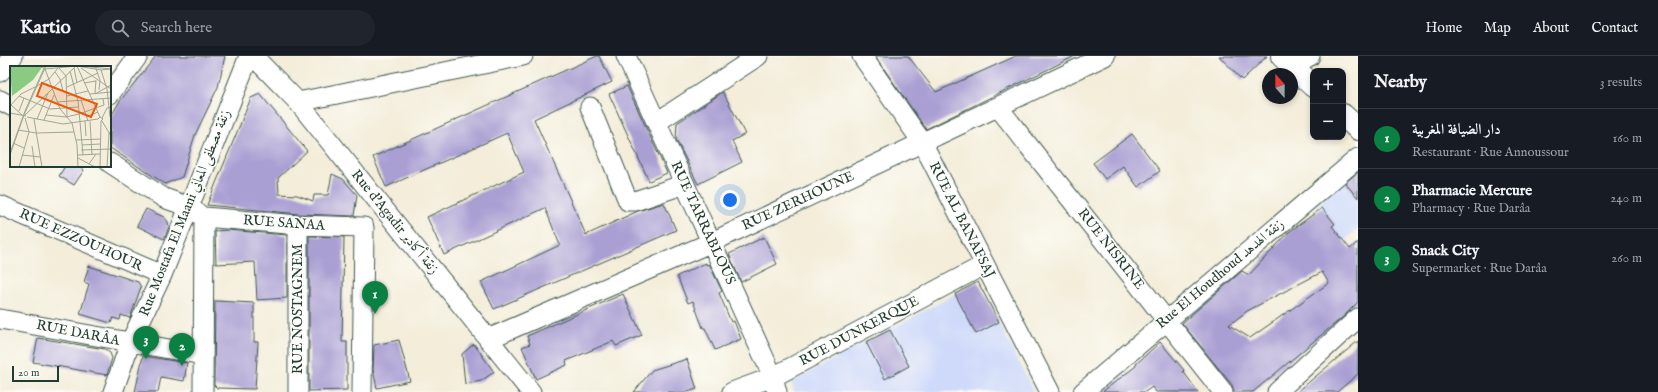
<!DOCTYPE html>
<html lang="en">
<head>
<meta charset="utf-8">
<style>
  body { margin:0; font-family:"IM FELL English",Amiri,serif; background:#20242c; color:#f1f3f6 }
  .controls { position:absolute; right:12px; top:12px; display:grid; overflow:hidden; border-radius:8px; box-shadow:0 2px 6px #0003 }
  .controls button { width:36px; height:36px; display:grid; place-items:center; padding:0; border:0; border-bottom:1px solid #363941; background:#171b24; color:#f1f3f6; font:20px sans-serif }
  .compass { position:absolute; left:1262px; top:12px; width:36px; height:36px; border-radius:50%; background:#171b24; box-shadow:0 2px 6px #0003; rotate:339deg }
  .scale { position:absolute; left:12px; bottom:10px; width:47px; box-sizing:border-box; padding-left:4px; border:2px solid #1f3d34; border-top:0; font-size:11px; line-height:14px; white-space:nowrap; color:#1f3d34; -webkit-text-stroke:3px #fdfcf7; paint-order:stroke }
  .you { position:absolute; left:730px; top:144px; width:14px; height:14px; margin:-10px; border:3px solid #fff; border-radius:50%; background:#1a73e8; box-shadow:0 0 0 6px #1a73e833 }
  .badge { display:grid; place-items:center; width:26px; height:26px; border-radius:50%; background:#0b8043; color:#fff; font-size:13px; font-weight:700 }
  .pin { position:absolute; translate:-50% -33px; filter:drop-shadow(0 1px 2px #0008) }
  .pin::after { content:''; position:absolute; top:21px; width:14px; height:12px; background:inherit; clip-path:polygon(0 0,100% 0,50% 100%) }
  .list { margin:0; padding:0; list-style:none }
  h2 { display:flex; justify-content:space-between; align-items:center; height:52px; margin:0; padding:0 16px; font-size:17px }
  h2 small { font-size:13px; font-weight:400; color:#9ea1a6 }
  .list li { display:grid; grid-template-columns:26px 1fr auto; gap:12px; align-items:center; box-sizing:border-box; height:60px; padding:0 16px; border-top:1px solid #363941 }
  .list b { display:block; font-size:15px; white-space:nowrap }
  .list p { margin:0; font-size:13px; white-space:nowrap; color:#9ea1a6 }
  .list em { font-size:13px; font-style:normal; color:#9ea1a6 }
  .icon { flex:none; width:22px; height:22px; fill:none; stroke:currentColor; stroke-width:2; stroke-linecap:round; stroke-linejoin:round }
  .map { position:relative; flex:none; width:1358px; height:336px; overflow:hidden }
  header { display:flex; align-items:center; gap:24px; box-sizing:border-box; height:56px; padding:0 20px; background:#171b24; border-bottom:1px solid #363941 }
  header strong { font-size:19px }
  nav { display:flex; gap:22px; margin-inline-start:auto; font-size:14px }
  .search { width:280px; height:36px; background:#20242c; display:flex; align-items:center; gap:10px; box-sizing:border-box; padding:0 14px; border-radius:22px; color:#9ea1a6; font-size:15px }
  main { display:flex }
  aside { flex:1; background:#171b24 }
  .map>svg:first-child { display:block }
</style>
</head>
<body>
<header>
<strong>Kartio</strong>
<div class="search"><svg class="icon" aria-label="search" viewBox="0 0 24 24"><circle cx="10" cy="10" r="6"/><path d="M15 15l6 6"/></svg>Search here</div>
<nav><a>Home</a><a>Map</a><a>About</a><a>Contact</a></nav>
</header>
<main>
<div class="map">
<svg width="1358" height="336" viewBox="0 0 1358 336">
  <rect width="100%" height="100%" fill="#fdfcf7"/>
  <filter id="ink" filterUnits="userSpaceOnUse"><feTurbulence type="fractalNoise" baseFrequency=".025" numOctaves="2"/><feDisplacementMap in="SourceGraphic" scale="8" xChannelSelector="R" yChannelSelector="G"/><feConvolveMatrix kernelMatrix="1 2 1 2 8 2 1 2 1" color-interpolation-filters="sRGB"/></filter>
  <filter id="wash" filterUnits="userSpaceOnUse"><feTurbulence type="fractalNoise" baseFrequency=".012" numOctaves="4" result="noise"/><feDisplacementMap in="SourceGraphic" scale="16" xChannelSelector="R" yChannelSelector="G"/><feGaussianBlur stdDeviation="0.9" result="paint"/><feColorMatrix in="noise" values="0 0 0 0 0 0 0 0 0 0 0 0 0 0 0 0 0 1.4 0 .05"/><feComposite in="paint" operator="in"/></filter>
  <g filter="url(#wash)">
    <rect width="100%" height="100%" fill="#f3edd9"/>
    <path fill="#cfdafa" d="M1343 125 1358 142V173L1344 185 1332 170 1335 168 1318 148Z
      M978 226 1034 336H794L791 326Z"/>
    <g id="blocks">
      <path fill="#a99fd3" fill-rule="evenodd" d="M156 0H225L218 31 195 79 182 121 165 128 110 92V62L120 45Z
        M597 0H599L612 26 534 63 586 179 638 155 664 147 676 174 494 253 481 226 560 189 545 152 444 199 427 161 524 116 507 77 386 131 373 101Z
        M875 0H908L936 36 1016 0H1075L926 73Z
        M1219 0H1267L1242 24Z
        M627 30 667 117 649 125 609 38Z
        M723 36 745 78 732 85 742 106 698 128 676 83 677 67Z
        M260 38 307 95 278 122 279 138 297 139 313 145 314 139H328L332 118 343 123 357 139 354 160 299 158 207 149 251 42Z
        M1132 78 1160 115 1138 131 1123 110 1105 123 1093 107Z
        M65 110H77L84 114 74 129 59 120Z
        M1358 116V142L1345 127Z
        M1322 152 1335 168 1332 170 1350 193 1358 186V246L1343 261 1253 336H1234L1232 329 1182 267 1242 215 1249 219 1289 176ZM1322 216 1329 227 1250 282 1229 269 1247 255Z
        M146 153 164 161 168 166 169 171 164 183 137 170Z
        M228 174 287 179V242L257 244 255 206 216 208 215 175Z
        M309 180 344 181 342 286H347V334L309 335Z
        M764 181 777 208 741 226 729 198Z
        M706 207V209L709 208 722 235 719 237 731 266 734 265 741 283 715 294 705 272H703L693 245 688 247 677 220Z
        M89 210 138 226 141 231 130 262 121 259 120 264 113 262 111 267 80 258 89 228 84 226Z
        M978 226 999 266 976 278 955 238Z
        M623 238 642 279 616 290 613 285 566 305 567 309 536 323 522 291 530 288 527 280Z
        M215 245 254 247V286H258L255 333 217 332 214 329Z
        M890 274 909 310 885 323 866 286Z
        M38 282 105 293 110 297 112 302 107 319 33 306Z
        M399 284 410 325 377 332 373 314 374 289Z
        M1358 285V318L1337 336H1297Z
        M1160 286 1184 314 1183 315 1198 336H1156L1152 331 1145 336H1102L1136 310 1135 309Z
        M474 288 494 316 481 325 465 328 462 298Z
        M143 300 187 307 184 325 161 321 158 336H135Z
        M687 303 697 333 687 336H634L652 314Z"/>
    </g>
  </g>
  <g filter="url(#ink)">
    <use href="#blocks" fill-opacity="0" stroke="#3f574d" stroke-width="1"/>
    <g fill="none" stroke-linecap="round" stroke-linejoin="round">
      <g stroke="#3f574d" stroke-width="21">
        <path id="street" d="M253 0 298 46 531 336
          M626 0 773 321 777 336
          M862 0 922 86 1050 336
          M1292 10 1310 0
          M0 16 13 0
          M110 38 138 0
          M0 44 11 50
          M298 46 523 0
          M590 51 628 145H635L685 128
          M998 51 1223 336
          M657 66 758 0
          M110 107 164 142 189 151 199 158
          M0 149 162 219
          M204 161 298 169 364 171
          M0 263 203 299
          M488 283 712 186 1105 0
          M113 336 130 287 162 219 249 0
          M203 336 204 161
          M298 336V169
          M362 336 364 171
          M732 336 773 321 984 209
          M1083 336 1358 102
          M1277 336 1358 262"/>
      </g>
      <g stroke="#3f574d" stroke-width="24">
        <path id="secondary" d="M1282 0 1313 30
          M1343 59 1358 73"/>
      </g>
      <use href="#street" stroke="#fff" stroke-width="19"/>
      <use href="#secondary" stroke="#fff" stroke-width="22"/>
    </g>
  </g>
  <g text-anchor="middle" dominant-baseline="central" stroke-width="3" stroke-linejoin="round" paint-order="stroke">
    <g font-size="14" fill="#1f3d34" stroke="#fdfcf7">
      <text transform="translate(798 145) rotate(-25)">RUE ZERHOUNE</text>
      <text transform="translate(185 157) rotate(-68)">Rue Mostafa El Maani زنقة مصطفى المعاني</text>
      <text transform="translate(962 164) rotate(63)">RUE AL BANAFSAJ</text>
      <text transform="translate(395 166) rotate(51)">Rue d'Agadir زنقة أكادير</text>
      <text transform="translate(284 167) rotate(4)">RUE SANAA</text>
      <text transform="translate(703 167) rotate(65)">RUE TARRABLOUS</text>
      <text transform="translate(81 184) rotate(24)">RUE EZZOUHOUR</text>
      <text transform="translate(1111 193) rotate(52)">RUE NISRINE</text>
      <text transform="translate(1220 218) rotate(-40)">Rue El Houdhoud زنقة الهدهد</text>
      <text transform="translate(298 253) rotate(-90)">RUE NOSTAGNEM</text>
      <text transform="translate(859 275) rotate(-28)">RUE DUNKERQUE</text>
      <text transform="translate(78 277) rotate(11)">RUE DARÂA</text>
    </g>
  </g>
  <g transform="translate(10 10)">
    <rect width="101" height="101" fill="#f3edd9"/>
    <path d="M0 0H33L23 14 2 30Z" fill="#89cb83"/>
    <path fill="none" stroke="#9ea797" stroke-width="1" d="M29 0 35 3 67 0 91 4 101 3M67 0 90 51M71 0 101 3M85 0 90 14 89 24M31 1 61 0M49 2 56 10 57 50M64 2 67 17M71 2 101 23M35 3 50 43 62 57 67 79 68 101M91 4 97 23 100 51M60 5 68 35 70 56M45 6 50 13 53 25M74 17 86 15M27 20 39 13 48 2M57 21 88 7M85 27 86 14M80 28 101 26M85 28 101 19M9 30 40 43 68 41M57 30 78 25M71 34 78 55M47 36 101 32M0 38 12 49M0 40 11 28 27 20M9 45 14 32M0 47 16 50M36 49 56 51 69 48 94 39 93 33M14 50 66 0M17 51 53 58 88 53 90 51 93 53 91 55M76 51 88 46M92 52 97 42 101 41M24 53 32 101M27 53 38 27M34 54 44 29M75 55 76 70M80 55 82 89M92 55 101 70M70 56 73 89M8 64 26 67 64 66M66 74 91 73M3 77 14 82M72 79 90 78M22 80 25 101M71 84 101 83M0 87 15 45 35 0M0 89 14 49 36 0M12 89 30 91M68 89 90 88M68 92 85 101M79 98 86 88M9 101 19 66 15 52M90 101 91 55M97 101 99 67 101 66"/>
    <path fill="#e8590c" fill-opacity="0.15" stroke="#e8590c" stroke-width="2" d="M32 17 87 38 81 51 27 30Z"/>
    <rect width="101" height="101" fill="none" stroke="#1f3d34" stroke-width="2"/>
  </g>
</svg>
<div class="controls">
<button>+</button>
<button>−</button>
</div>
<svg class="compass" viewBox="-18 -18 36 36"><path d="M0-13l5 13h-10z" fill="#e53935"/><path d="M0 13l5-13h-10z" fill="#9ea1a6"/></svg>
<div class="scale">20 m</div>
<div class="you"></div>
<div class="pin badge" style="left:375px;top:258px">1</div>
<div class="pin badge" style="left:182px;top:310px">2</div>
<div class="pin badge" style="left:146px;top:303px">3</div>
</div>
<aside>
<h2>Nearby<small>3 results</small></h2>
<ul class="list">
<li><span class="badge">1</span><div><b>دار الضيافة المغربية</b><p>Restaurant · Rue Annoussour</p></div><em>160 m</em></li>
<li><span class="badge">2</span><div><b>Pharmacie Mercure</b><p>Pharmacy · Rue Darâa</p></div><em>240 m</em></li>
<li><span class="badge">3</span><div><b>Snack City</b><p>Supermarket · Rue Darâa</p></div><em>260 m</em></li>
</ul>
</aside>
</main>
</body>
</html>
